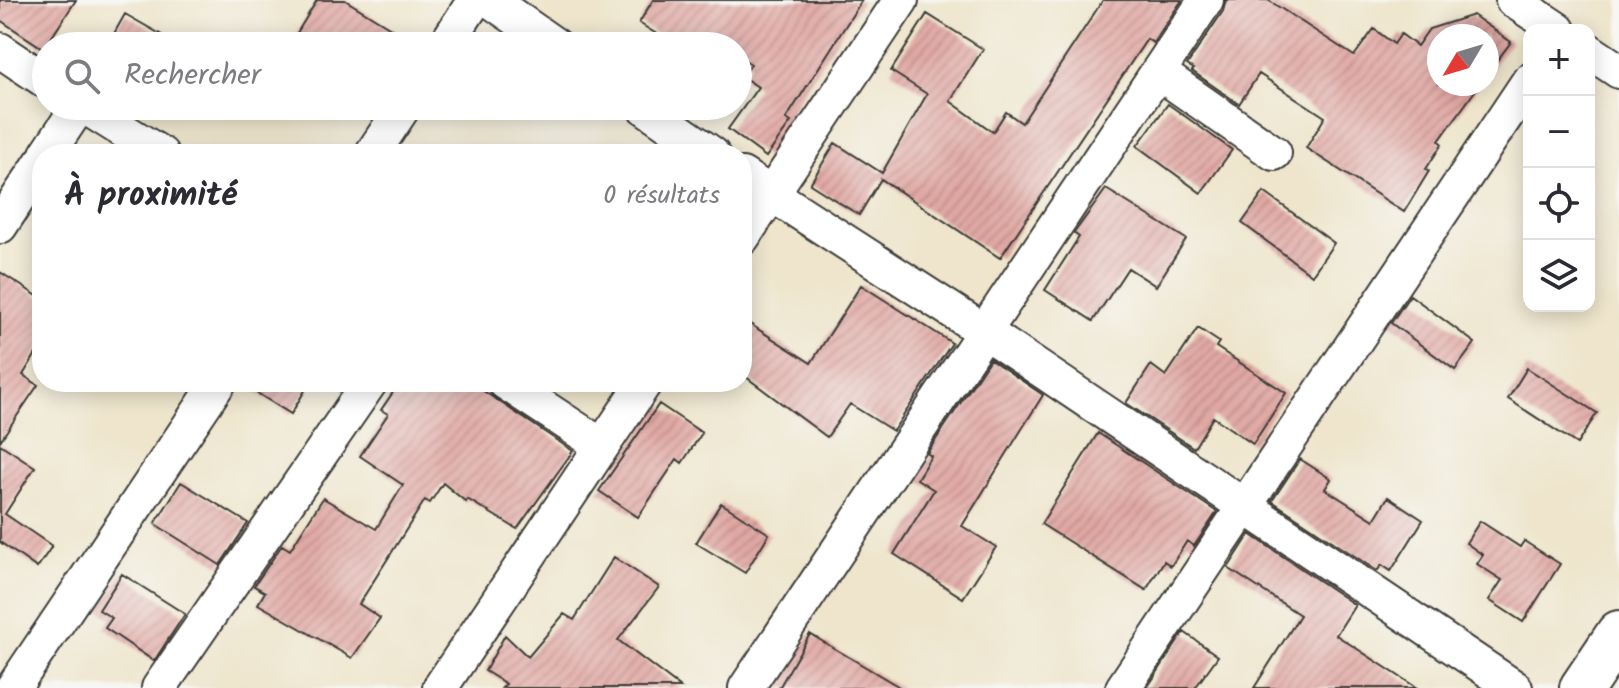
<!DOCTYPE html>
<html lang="fr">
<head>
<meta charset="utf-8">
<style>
  body { margin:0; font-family:Kalam,sans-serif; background:#f2f2f3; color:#2b2b33 }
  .controls { position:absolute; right:24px; top:24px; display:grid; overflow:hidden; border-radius:16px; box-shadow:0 4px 20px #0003 }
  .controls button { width:72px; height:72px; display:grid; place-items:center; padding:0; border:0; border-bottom:2px solid #e1e1e2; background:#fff; color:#2b2b33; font:40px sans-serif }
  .compass { position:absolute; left:1427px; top:24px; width:72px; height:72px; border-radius:50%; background:#fff; box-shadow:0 4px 20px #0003; rotate:232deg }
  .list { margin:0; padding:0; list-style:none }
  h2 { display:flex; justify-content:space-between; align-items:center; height:104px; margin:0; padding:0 32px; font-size:34px }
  h2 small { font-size:26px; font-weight:400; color:#7c7c81 }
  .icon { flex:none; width:44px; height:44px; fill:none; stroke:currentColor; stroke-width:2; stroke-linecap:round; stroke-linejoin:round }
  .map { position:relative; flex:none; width:1619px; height:688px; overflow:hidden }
  .search { position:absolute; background:#fff; box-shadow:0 4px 20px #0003; left:32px; top:32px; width:720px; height:88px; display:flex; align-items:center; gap:20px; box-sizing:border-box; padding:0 28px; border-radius:44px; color:#7c7c81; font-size:30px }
  .panel { position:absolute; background:#fff; box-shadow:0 4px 20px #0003; left:32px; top:144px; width:720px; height:248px; border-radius:32px }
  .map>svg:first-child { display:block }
</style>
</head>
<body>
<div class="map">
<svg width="1619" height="688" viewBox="0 0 1619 688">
  <defs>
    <pattern id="building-hatch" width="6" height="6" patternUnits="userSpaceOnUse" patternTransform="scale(2)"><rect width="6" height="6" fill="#e0a7a3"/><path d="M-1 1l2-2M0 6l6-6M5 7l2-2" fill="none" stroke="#c08f8c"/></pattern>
  </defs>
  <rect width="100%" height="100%" fill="#f6f6f2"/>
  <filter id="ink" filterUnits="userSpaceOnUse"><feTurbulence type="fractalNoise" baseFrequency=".0125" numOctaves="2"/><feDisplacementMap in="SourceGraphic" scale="16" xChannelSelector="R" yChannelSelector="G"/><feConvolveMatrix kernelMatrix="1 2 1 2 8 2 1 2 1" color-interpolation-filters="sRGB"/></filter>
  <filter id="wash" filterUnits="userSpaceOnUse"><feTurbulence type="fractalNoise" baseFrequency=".006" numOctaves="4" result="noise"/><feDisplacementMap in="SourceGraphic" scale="32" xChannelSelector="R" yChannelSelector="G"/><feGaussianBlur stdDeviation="1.8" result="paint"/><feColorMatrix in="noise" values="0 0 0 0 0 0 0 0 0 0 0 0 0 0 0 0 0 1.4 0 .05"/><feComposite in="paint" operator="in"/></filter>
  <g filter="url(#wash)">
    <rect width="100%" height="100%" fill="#eee5cc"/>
    <g id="blocks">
      <path fill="url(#building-hatch)" d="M0 0H76L44 49 0 20Z
        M317 0H345L420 46H289Z
        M653 0H862L786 119 791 122 766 157 728 129 758 87 743 77 751 64 738 56V46H676L639 23Z
        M1103 0H1182L1153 43 1147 39 1000 258 881 179 859 215 810 184 835 143 882 173 927 94 891 71 927 14 983 49 950 101 993 132 1006 112 1022 123Z
        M1226 0H1268L1354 56 1374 29 1394 44 1401 34 1417 46 1429 29 1473 15 1511 42 1487 74V36H1439V84H1480L1439 141 1442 144 1426 169 1429 171 1404 212 1306 148 1325 117 1259 74 1239 104 1192 71 1194 69 1187 65 1223 11Z
        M125 14 181 46H107Z
        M1168 104 1232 150 1201 193 1137 146Z
        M1106 189 1186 239 1156 286 1128 268 1093 321 1045 290 1079 237 1074 233Z
        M1264 192 1334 243 1312 275 1242 223Z
        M0 272 42 299V344L23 375 38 385 0 441Z
        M861 285 952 343 893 431 850 404 827 437 742 374V319L811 363Z
        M1410 295 1475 343 1455 370 1391 323Z
        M1198 328 1219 342 1216 347 1286 393 1253 444 1213 417 1194 448 1126 403 1151 365 1166 376Z
        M990 359 1043 395 962 526 996 547 963 598 894 554 934 490 917 479 931 456 927 453Z
        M1527 368 1597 413 1577 444 1508 399Z
        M239 382H310L291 414Z
        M400 382H470L573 451 517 529 467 499 466 502 443 483 430 503 425 500 359 604 380 618 352 658 258 604 265 592 254 586 282 545 290 550 323 498 376 529 403 485 360 456 388 414 381 410Z
        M659 404 702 433 682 463 677 459 638 517 599 491Z
        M1098 433 1217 512 1194 546 1187 541 1171 566 1164 561 1146 590 1041 524Z
        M0 444 35 467 5 514 52 546 37 568 0 542Z
        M1300 459 1331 479 1325 489 1374 520 1388 497 1423 520 1391 571 1382 565 1377 571 1272 501Z
        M181 482 248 523 220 565 155 524Z
        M721 503 769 534 745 573 696 543Z
        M1480 521 1520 547 1524 541 1560 564 1523 622 1489 600 1502 580 1477 564 1483 555 1466 543Z
        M1250 534 1355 605 1336 635 1417 688H1254L1300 615 1228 568Z
        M614 557 659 587 618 640 681 688H502L506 684 485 671 505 635 528 657 564 614 574 620Z
        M122 574 185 614 154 661 105 628 112 618 99 610Z
        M1184 632 1218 656 1195 688H1147Z
        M810 634 901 688H779Z"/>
    </g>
  </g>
  <g filter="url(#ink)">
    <use href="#blocks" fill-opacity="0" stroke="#3c3a36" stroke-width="2"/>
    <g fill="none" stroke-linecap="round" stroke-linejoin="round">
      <g stroke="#3c3a36" stroke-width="38">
        <path id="street" d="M490 0 556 46
          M1513 0 1558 30
          M445 46 475 0
          M0 50 46 81
          M1589 51 1619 71
          M1158 72 1274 153
          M84 106 161 154
          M643 106 712 154
          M47 154 79 106
          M372 154 404 106
          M742 175 985 332 1515 688
          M0 226 42 162
          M742 238 901 0
          M505 382 602 446
          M13 688 219 382
          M159 688 370 382
          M440 688 645 382
          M746 688 1206 0
          M1123 688 1529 81"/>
      </g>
      <g stroke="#3c3a36" stroke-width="48">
        <path id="secondary" d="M1582 688 1619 633"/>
      </g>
      <use href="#street" stroke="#fff" stroke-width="34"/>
      <use href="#secondary" stroke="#fff" stroke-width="44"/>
    </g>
  </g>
</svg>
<div class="controls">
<button>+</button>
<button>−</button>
<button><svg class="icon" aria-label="locate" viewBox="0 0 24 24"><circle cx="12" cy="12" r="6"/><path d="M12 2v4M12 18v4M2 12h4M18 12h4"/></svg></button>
<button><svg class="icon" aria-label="layers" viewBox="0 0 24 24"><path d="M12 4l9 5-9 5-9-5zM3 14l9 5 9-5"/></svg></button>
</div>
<svg class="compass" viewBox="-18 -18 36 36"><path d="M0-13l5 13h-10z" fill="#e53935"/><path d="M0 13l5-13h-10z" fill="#7c7c81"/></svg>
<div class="search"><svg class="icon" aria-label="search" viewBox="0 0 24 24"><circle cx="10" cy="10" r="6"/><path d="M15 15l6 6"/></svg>Rechercher</div>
<section class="panel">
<h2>À proximité<small>0 résultats</small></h2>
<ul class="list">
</ul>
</section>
</div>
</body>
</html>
